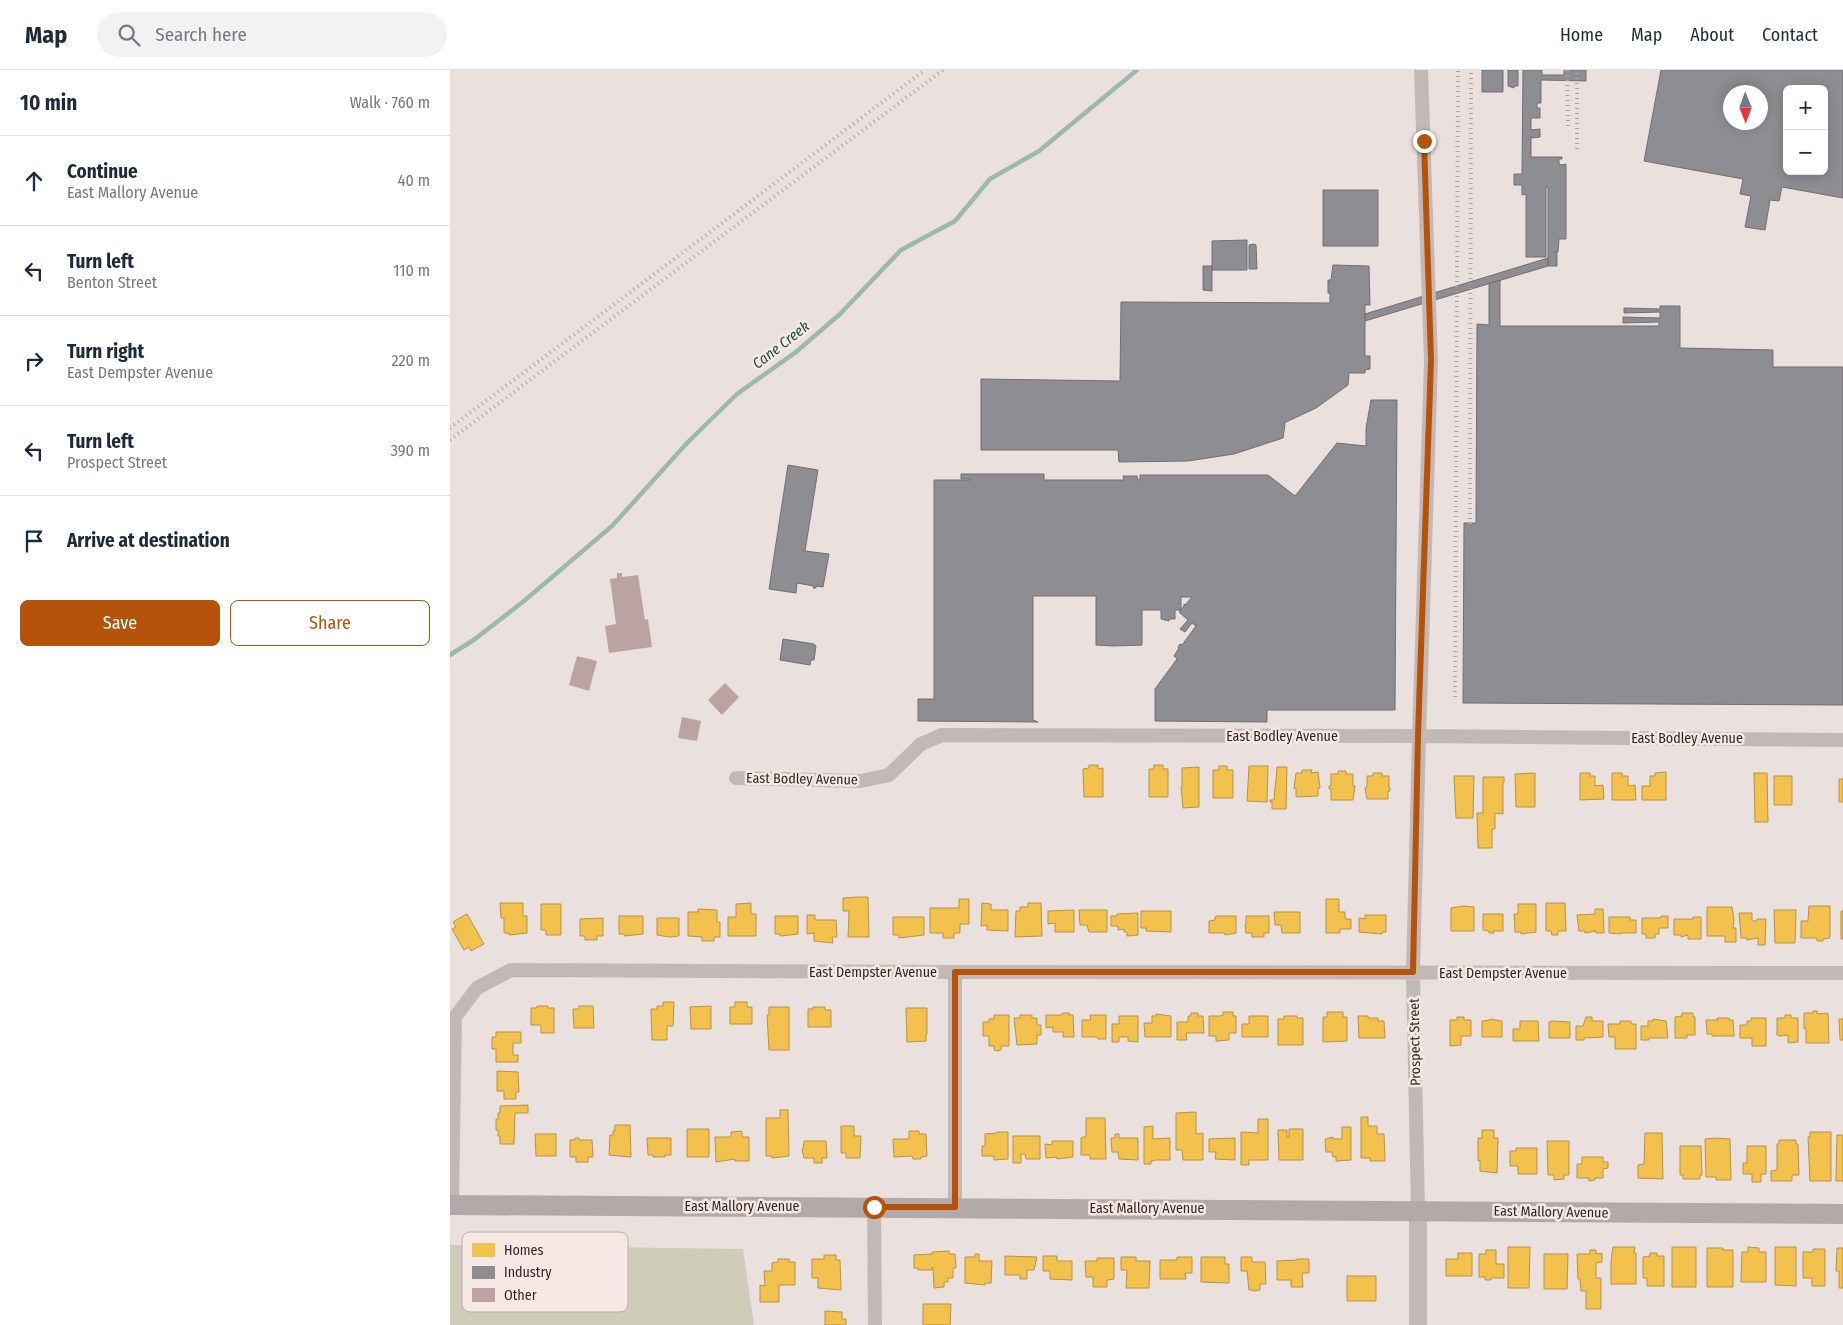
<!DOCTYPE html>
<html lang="en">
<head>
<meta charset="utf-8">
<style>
  body { margin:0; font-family:"Fira Sans Condensed",sans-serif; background:#f2f2f3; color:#1f2937 }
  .controls { position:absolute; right:15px; top:15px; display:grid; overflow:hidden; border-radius:8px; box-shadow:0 2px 12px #0003 }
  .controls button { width:45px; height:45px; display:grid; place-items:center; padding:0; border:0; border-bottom:1px solid #e0e1e3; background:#fff; color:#1f2937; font:25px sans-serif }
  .compass { position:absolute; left:1273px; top:15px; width:45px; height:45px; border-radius:50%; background:#fff; box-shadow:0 2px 12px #0003; rotate:179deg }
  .stop { position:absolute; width:15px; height:15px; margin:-11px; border:4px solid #b45309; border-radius:50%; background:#fff }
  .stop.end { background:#b45309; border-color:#fff; box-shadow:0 1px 5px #0008 }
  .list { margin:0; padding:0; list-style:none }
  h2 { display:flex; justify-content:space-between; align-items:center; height:65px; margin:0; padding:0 20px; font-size:21px }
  h2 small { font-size:16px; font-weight:400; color:#747a83 }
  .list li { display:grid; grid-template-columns:32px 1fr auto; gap:15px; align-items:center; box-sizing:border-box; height:90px; padding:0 20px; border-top:1px solid #e0e1e3 }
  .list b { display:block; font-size:19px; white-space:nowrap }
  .list p { margin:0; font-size:16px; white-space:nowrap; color:#747a83 }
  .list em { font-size:16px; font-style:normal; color:#747a83 }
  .actions { display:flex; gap:10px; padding:15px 20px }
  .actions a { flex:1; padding:11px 0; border:1px solid #b45309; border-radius:8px; text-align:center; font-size:18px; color:#b45309 }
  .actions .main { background:#b45309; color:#fff }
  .icon { flex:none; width:28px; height:28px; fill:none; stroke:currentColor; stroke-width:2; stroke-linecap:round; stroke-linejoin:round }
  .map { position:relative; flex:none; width:1393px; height:1255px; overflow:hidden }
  header { display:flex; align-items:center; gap:30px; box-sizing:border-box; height:70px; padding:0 25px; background:#fff; border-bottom:1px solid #e0e1e3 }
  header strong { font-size:24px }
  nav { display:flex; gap:28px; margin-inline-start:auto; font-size:18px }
  .search { width:350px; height:45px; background:#f2f2f3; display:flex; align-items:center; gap:12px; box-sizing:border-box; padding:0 18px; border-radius:28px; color:#747a83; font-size:19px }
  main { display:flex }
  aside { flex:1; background:#fff }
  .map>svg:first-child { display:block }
</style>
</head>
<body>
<header>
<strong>Map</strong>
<div class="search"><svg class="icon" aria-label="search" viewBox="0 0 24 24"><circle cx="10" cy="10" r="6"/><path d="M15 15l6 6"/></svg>Search here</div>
<nav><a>Home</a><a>Map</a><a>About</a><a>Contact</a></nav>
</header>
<main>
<aside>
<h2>10 min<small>Walk · 760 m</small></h2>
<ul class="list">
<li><svg class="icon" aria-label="ahead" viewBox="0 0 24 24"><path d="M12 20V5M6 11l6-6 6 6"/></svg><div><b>Continue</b><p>East Mallory Avenue</p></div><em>40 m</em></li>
<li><svg class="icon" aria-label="left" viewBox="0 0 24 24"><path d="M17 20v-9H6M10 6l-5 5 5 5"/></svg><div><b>Turn left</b><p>Benton Street</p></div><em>110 m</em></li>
<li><svg class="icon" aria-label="right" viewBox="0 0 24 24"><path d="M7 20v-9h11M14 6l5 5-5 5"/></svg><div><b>Turn right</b><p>East Dempster Avenue</p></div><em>220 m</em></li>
<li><svg class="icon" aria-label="left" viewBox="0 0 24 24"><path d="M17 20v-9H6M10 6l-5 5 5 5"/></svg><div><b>Turn left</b><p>Prospect Street</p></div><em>390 m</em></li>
<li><svg class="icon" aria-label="arrive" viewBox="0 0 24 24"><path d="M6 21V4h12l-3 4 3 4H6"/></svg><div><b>Arrive at destination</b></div></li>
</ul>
<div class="actions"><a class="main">Save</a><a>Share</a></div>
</aside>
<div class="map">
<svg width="1393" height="1255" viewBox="0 0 1393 1255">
  <rect width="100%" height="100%" fill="#eae1de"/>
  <path fill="#d0ccba" d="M0 1175 293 1179 304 1255H0Z"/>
  <path fill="#f2c14e" stroke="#b89342" d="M639 695H648V699L653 698V727H634L633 699 639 698Z
    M704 695H713V699H718V727H699V699H704Z
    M769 696H777V700H783V728H763V700H769Z
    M799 696H818L817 732 797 731Z
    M749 697V737L733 738 731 717H732V698Z
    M827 697H837L836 739H822V732H820V730H824Z
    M852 700H862L861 703 868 702 870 718H868V726L846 727V718L844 719 846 703H852Z
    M888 701H896V704H903V716H905L903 730H881V719H879V716H881V704H888Z
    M1216 702V730H1192V716H1200V706H1205V703Z
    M923 703H932V706H939V718H940V721H938V729H917L915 718 917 717V706H923Z
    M1085 703V737H1066L1065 704Z
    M1130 703H1140V706H1145V716L1153 715 1154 729 1130 730Z
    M1162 703H1172V706H1178V716L1185 715 1186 730H1162Z
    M1304 703H1317L1318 752H1305Z
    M1004 706H1024L1023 748H1006Z
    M1324 706H1342V735H1324Z
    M1033 707H1054V712H1053V744L1045 743V759H1042V778H1028L1027 743H1033Z
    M1389 709H1393V732H1389Z
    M409 827H418L419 867H398L399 841H393V828Z
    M509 829H519V854H510V863H504V868H493V863H480V838H509Z
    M876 829H889V842H895V849H901V859H890V863H876Z
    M50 833H73V846H77V863L59 865V863H54V848H51Z
    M301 833V844H306V866H278V847H286V834Z
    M532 833 541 834V840H558V861L537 860V855L531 856Z
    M578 833H591L592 866 565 867 566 841H570V837H578Z
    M1096 833H1115L1116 861H1108V865H1102L1101 861H1096Z
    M91 834H111V865H96V860H91Z
    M1068 834H1086V862L1071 864V862H1065L1064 844H1068Z
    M1014 836 1024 837V861H1001V838Z
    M1359 836H1380V868L1373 869V871H1367V868H1351V851H1358Z
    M1257 837H1282L1284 850 1283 858H1286V872H1275V866H1257Z
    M248 839 267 840V852H270V867H264V871H252V867L238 866V842H248Z
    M1145 839H1153L1154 863H1146V861L1135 863V861H1129L1127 845 1145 844Z
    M624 840V862H605V853L598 854V841Z
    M629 840H657V862H639L637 855H630Z
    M1324 840H1346L1345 873H1325Z
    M691 841H721V862L696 861V858H691Z
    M1391 841H1393V869H1391Z
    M824 842H850V863H832L831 855H825Z
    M688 843V865L677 866V862H674V859L668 860V856H661V846H667V844Z
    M1289 843H1302V851H1307V849H1316L1315 875H1308V868L1297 870V868H1291Z
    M17 844 34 874 21 881 19 877 14 880 2 859 6 857 3 852Z
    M1033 844H1053V861H1043L1044 863H1039V861L1033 860Z
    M357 845H365V850H386L387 867H382L383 873 364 871V863L357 864Z
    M915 845H936V862H932V864L909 862V848L915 849Z
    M169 846H193V864L175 866 174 864H169Z
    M325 846H348V864L330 866V864H325Z
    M766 846H786V863L775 865V863H759V851L765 850V847Z
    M796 846H819V863H814V867H802V863H796L795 854H796Z
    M1211 846H1218V858H1209V864H1205V868H1196V864H1192V848H1211Z
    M443 847H474V865L449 868V865H443Z
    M1159 847H1180V850H1186V863H1171V864L1159 863Z
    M1243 847H1251V869H1238V865L1231 867V865H1224V849H1243Z
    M153 848V866H147V870H135V866H130V849Z
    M207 848H229V866L220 867 207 865Z
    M213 932H224L223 956H217V970H202L201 939H207V936H213Z
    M285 932H297V937H302V954H280V937H285Z
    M87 936H98V938H104V963H91V955H81V938H87Z
    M129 936H143L144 958H124L123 939H129Z
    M261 936V959H241L240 937Z
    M319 937H339V980H319L317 945H319Z
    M363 937H375V940H381V957H358V939H363Z
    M456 938H477V964H476V971L457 972Z
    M1363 941H1367V944L1378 943 1379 973H1356V958L1354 959V943H1363Z
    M773 942H783V946H786V963H779V970L766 971V966H759V946H770L773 945Z
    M877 942H893V947H897V971L873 972V947H877Z
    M612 943H619V945H623L624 967H613V962H603V957L596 958V945H612Z
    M741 943H748V946H753L754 963H736L737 970H727V952H738V946H741Z
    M1232 943H1243V947H1245V965H1237V968H1225V947L1232 946Z
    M706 944 721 946V967H695L694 953H702V946H706Z
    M544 945H559V976H551V980L548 981 544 980V976H539V966H533V952H539V949H544Z
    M570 945H582V948H587V955H591V965H587V974L567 975 564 948H570Z
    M640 945H656V969H648L647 967H632V950H641Z
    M1335 945H1341V948H1348V972L1338 973V965L1330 966 1327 965V948H1335Z
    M669 946H688V972L678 971V967H669V972H662V954H669Z
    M799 946H818V967H792V954H799Z
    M834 946H847V948H853V975H828V949H834Z
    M908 946H918V948H928V951H934L935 968H909Z
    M1007 947H1014V950H1021V966H1011V975L1000 976V950H1007Z
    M1136 947H1142V951H1153V967L1134 968V970H1126V956H1133Z
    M1267 948H1279V950H1283L1284 966H1262V964H1257L1256 950H1268Z
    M1301 948H1316V976H1302V968H1290V955H1297V951H1301Z
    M1040 949 1052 951V967H1032V951L1040 950Z
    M1203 949 1216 951 1218 968H1199V970H1191V956H1198V951H1203Z
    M1389 949H1393V970H1390Z
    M1070 951H1088L1089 971H1063V959H1070Z
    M1103 951 1120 952V968H1099V952Z
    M1170 951H1181V954H1186V979H1165V967H1159L1158 954H1170Z
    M46 962H71V973H63V985H68V992H46V979H42V967H46Z
    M47 1001 68 1002 69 1022H66V1029H54V1021H47Z
    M78 1035V1043H65L64 1074H50V1066H48V1060H46V1049H48V1043H50V1036Z
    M330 1040H338L339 1086 322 1088V1086H316V1048H330Z
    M746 1042V1064L753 1063V1090H733L732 1080H726V1043Z
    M911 1047H918V1056H927V1064H934L935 1091H920V1088H911Z
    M636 1048H655L656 1089H640V1085H631V1068L636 1066Z
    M808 1049H818V1090H799V1095H791V1062L808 1063Z
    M165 1055H180L181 1087 159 1085 160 1065H163V1061H165Z
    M391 1056H404V1066H411L410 1088H396V1083H391Z
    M703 1056V1069L720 1068V1090H706L701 1091V1094H694V1057Z
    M892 1057H901V1090L886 1091V1087H883L882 1082H876L875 1069 883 1067V1069H892Z
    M237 1059H259V1087H237Z
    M839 1059H853V1090H829L828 1060H837V1067H839Z
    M1032 1060H1044V1068H1048L1047 1103 1030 1101V1090L1028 1091V1068H1032Z
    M292 1061V1067H299V1091H285V1089L266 1092 265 1067H281V1062Z
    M459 1061H469V1064H476L477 1086 471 1087V1089H463L462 1086 444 1087 443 1069H459Z
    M547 1062H558V1089L544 1090V1086H532V1076H535V1064L547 1063Z
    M1360 1062H1381V1111H1360L1358 1067H1360Z
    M1195 1063H1212L1213 1109 1188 1108V1095L1194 1094Z
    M85 1064H106V1086H86Z
    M665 1064H669V1068H688V1090L669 1089 668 1082H662L661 1068H665Z
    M1387 1065H1393V1111H1386Z
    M563 1066H590V1089H576L575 1084H571V1093H563Z
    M125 1068H129V1070H142L143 1087H138V1092H126V1087H120V1070H125Z
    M197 1068H221V1085H215V1087H203V1085H198Z
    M785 1068V1090L765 1089 766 1082H759V1069Z
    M1265 1068 1280 1069 1281 1110H1266V1107H1256L1255 1069Z
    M1329 1070H1346V1074H1348L1349 1105H1342V1111H1321V1101L1327 1100V1074H1329Z
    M354 1071H376L377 1088H372V1093H364V1088H354L352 1079H353Z
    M602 1071H623V1087L607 1089V1087L596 1088 595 1074 602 1075Z
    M1097 1071H1119V1105H1114V1109L1104 1110V1105H1098Z
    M1230 1076H1251L1252 1105H1250V1109H1233V1105H1230Z
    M1297 1076H1316V1104H1311V1112H1302V1104H1293V1093H1297Z
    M1066 1078H1087V1104H1068V1096H1060V1081H1066Z
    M1132 1087H1153V1092H1158V1098L1153 1099V1108H1145V1110L1139 1111V1108H1127V1094H1132Z
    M1058 1177H1080L1079 1218H1058Z
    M1163 1177H1185L1184 1183H1186V1214H1161V1191Z
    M1222 1177H1246V1217H1222Z
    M1298 1177 1309 1178V1182H1316V1212H1291L1292 1182H1298Z
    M1325 1177H1346V1216L1325 1215Z
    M1257 1178H1273V1180H1283V1217H1257Z
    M1387 1178H1393V1218H1389V1201H1386Z
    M1363 1179H1375V1216H1362V1208H1353V1182H1363Z
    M1036 1180H1046V1194H1054V1208H1041V1210H1035V1207H1029V1184H1036Z
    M1140 1180H1146V1184L1152 1183V1192L1146 1193V1208H1151V1239H1136V1221H1131L1130 1209H1128L1127 1184H1140Z
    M499 1181V1184H505L506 1198H503V1208H498V1212H494V1217L484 1218 483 1199 482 1197V1200H468V1198H464V1185L482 1184V1182Z
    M1008 1183H1022V1206H996V1189H1008Z
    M1200 1183H1207V1186H1214V1216H1197V1208H1193V1187L1200 1186Z
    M525 1184H529V1191H542L541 1213H535V1215L515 1213V1187H525Z
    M1094 1184H1118L1117 1219H1094Z
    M374 1185H386V1190H390L391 1220 368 1218V1208H362V1189H374Z
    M555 1186 587 1187 584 1200H577V1209H570V1205H555Z
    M593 1186H607V1191H622V1210L600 1209V1201H593Z
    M671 1187H686V1191H700L699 1218H676L677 1200H671Z
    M727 1187H742V1203H735L736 1209H710V1190H727Z
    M751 1187H775V1194H779V1213L751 1212Z
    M791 1187H802V1192H815L816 1214H810V1220L803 1221V1220H799L797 1201H791Z
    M647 1188H664V1209L657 1210V1217H643V1207H636L635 1191H647Z
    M328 1189H339V1192H345V1215H329V1232H310V1215L315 1216 314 1201H322V1193L328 1192Z
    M847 1189H859V1203H852L853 1217H841V1210H827V1191L847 1190Z
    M897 1206H926V1231H897Z
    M473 1234H501L500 1255H473Z
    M375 1241 392 1242V1249H396V1255H375Z"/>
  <path fill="#8d8d92" stroke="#726e72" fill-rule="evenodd" d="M1032 0H1053V22H1032Z
    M1058 0H1068V16H1064V18L1058 16Z
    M1073 0H1092V5H1114V0H1136V11L1091 10V33H1087V38H1090V48H1081V60L1090 59V67L1082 68 1081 66V87H1112V89H1109V93L1111 95 1116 94V169H1109L1108 182H1104L1107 183V196H1098V118L1096 117V187H1076V124L1072 125V115H1064V104H1072Z
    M1211 0H1393V128L1332 117 1329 131 1320 130 1315 160 1295 157 1301 126 1290 124 1293 109 1194 91ZM1337 19H1374V101H1337ZM1280 22H1310V52H1280Z
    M873 120H928V176H873Z
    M797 170V200H762V171Z
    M804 174 806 175 807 199H799V175Z
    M1098 188V196L915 251V244Z
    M883 195 919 196 920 235H915V286H920V299L915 300V303H899L898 315 866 338 834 353 835 354 833 368 784 384 738 391 669 392 668 380H531V309L670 311 671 232 880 233V223H878V210H881Z
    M753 196H762V221L753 220Z
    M1050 210V256H1209V252L1173 253V247L1210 248V242L1174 243V238L1210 239V236H1230V278L1323 280V297H1393V635L1013 633 1014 453H1026L1027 254 1039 255V213Z
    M921 330H947L945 640H817V652L705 651V619L727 589 724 586 729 578 728 577 730 574 732 575 746 556 742 553 735 562 730 559 738 550 729 542 734 536V534L735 535 742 527H731V540H725V549H719V551L711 549V540H692V575L663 576 646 575V526H583V650L588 652 468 651V629H484V410H520V409H511V404H594V410H674L673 406H687L688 410H690V405H818L845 426 887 373 916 376V358Z
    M338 395 368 400 355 481 379 484 373 517 366 516V518H363L364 516 347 513 346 523 319 519Z
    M333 569 364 574 366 576 364 590H361L360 595 330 590Z"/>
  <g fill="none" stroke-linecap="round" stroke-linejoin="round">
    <path stroke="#9db9af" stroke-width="4.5" d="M0 585 25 569 74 531 162 456 237 373 287 324 346 282 390 244 451 180 505 151 540 109 589 81 687 0"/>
  </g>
  <path fill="#bca3a3" d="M167 503H172V507L188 505 195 550 198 549 202 577 159 583 155 556 166 554 160 509 167 508Z
    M127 586 147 591 139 621 119 615Z
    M275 613 289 627 272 645 258 630Z
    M232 647 251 651 247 671 228 668Z"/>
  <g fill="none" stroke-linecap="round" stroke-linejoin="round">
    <path stroke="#c2b9b7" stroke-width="14" d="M286 708 411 711 439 705 471 674 492 665 969 666 1393 670
      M2 1135 5 947 27 918 61 900 505 902 1393 903
      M424 1137 425 1255
      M505 1137V902
      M968 1140 963 902 969 666 981 291 971 0"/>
    <path stroke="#c2b9b7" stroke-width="18" d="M968 1255V1140"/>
    <path stroke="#b3a9a8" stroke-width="20" d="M0 1135 1393 1144"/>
    <path stroke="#aaa3a2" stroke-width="4" stroke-dasharray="1 4" stroke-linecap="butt" d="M1117 0 1118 57
      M1127 79V0
      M0 358 475 0
      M0 370 493 0
      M1020 454 1021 0
      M1005 627 1008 0"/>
  </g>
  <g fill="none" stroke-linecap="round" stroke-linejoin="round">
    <path stroke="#b45309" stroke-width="6" d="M424 1137H505V902H963L968 666 981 290 974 71"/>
  </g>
  <g text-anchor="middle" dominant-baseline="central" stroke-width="5" stroke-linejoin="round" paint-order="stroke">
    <g font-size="14" fill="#322727" stroke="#f6e9e5">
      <text x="832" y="666">East Bodley Avenue</text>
      <text x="1237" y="668">East Bodley Avenue</text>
      <text transform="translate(352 709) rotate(1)">East Bodley Avenue</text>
      <text x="423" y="902">East Dempster Avenue</text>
      <text x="1053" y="903">East Dempster Avenue</text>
      <text transform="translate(965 972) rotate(-91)">Prospect Street</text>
      <text x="292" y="1136">East Mallory Avenue</text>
      <text x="697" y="1138">East Mallory Avenue</text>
      <text transform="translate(1101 1142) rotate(1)">East Mallory Avenue</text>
    </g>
    <g font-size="15" font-style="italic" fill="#214e43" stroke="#f6e9e5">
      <text transform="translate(331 275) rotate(-38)">Cane Creek</text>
    </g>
  </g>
  <rect x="12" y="1162" width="166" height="80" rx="8" fill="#f6e9e5" stroke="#bbafac" stroke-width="1"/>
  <rect x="22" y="1173" width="23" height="14" fill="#f2c14e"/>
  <rect x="22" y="1196" width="23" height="13" fill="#8d8d92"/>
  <rect x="22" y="1218" width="23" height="14" fill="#bca3a3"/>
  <g font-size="14" fill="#322727">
    <text x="54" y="1185">Homes</text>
    <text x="54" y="1207">Industry</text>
    <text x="54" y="1230">Other</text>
  </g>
</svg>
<div class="controls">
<button>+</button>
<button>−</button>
</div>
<svg class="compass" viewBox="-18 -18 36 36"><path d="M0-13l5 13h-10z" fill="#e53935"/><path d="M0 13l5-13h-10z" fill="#747a83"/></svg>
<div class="stop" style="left:424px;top:1137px"></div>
<div class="stop end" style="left:974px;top:71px"></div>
</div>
</main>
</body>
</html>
